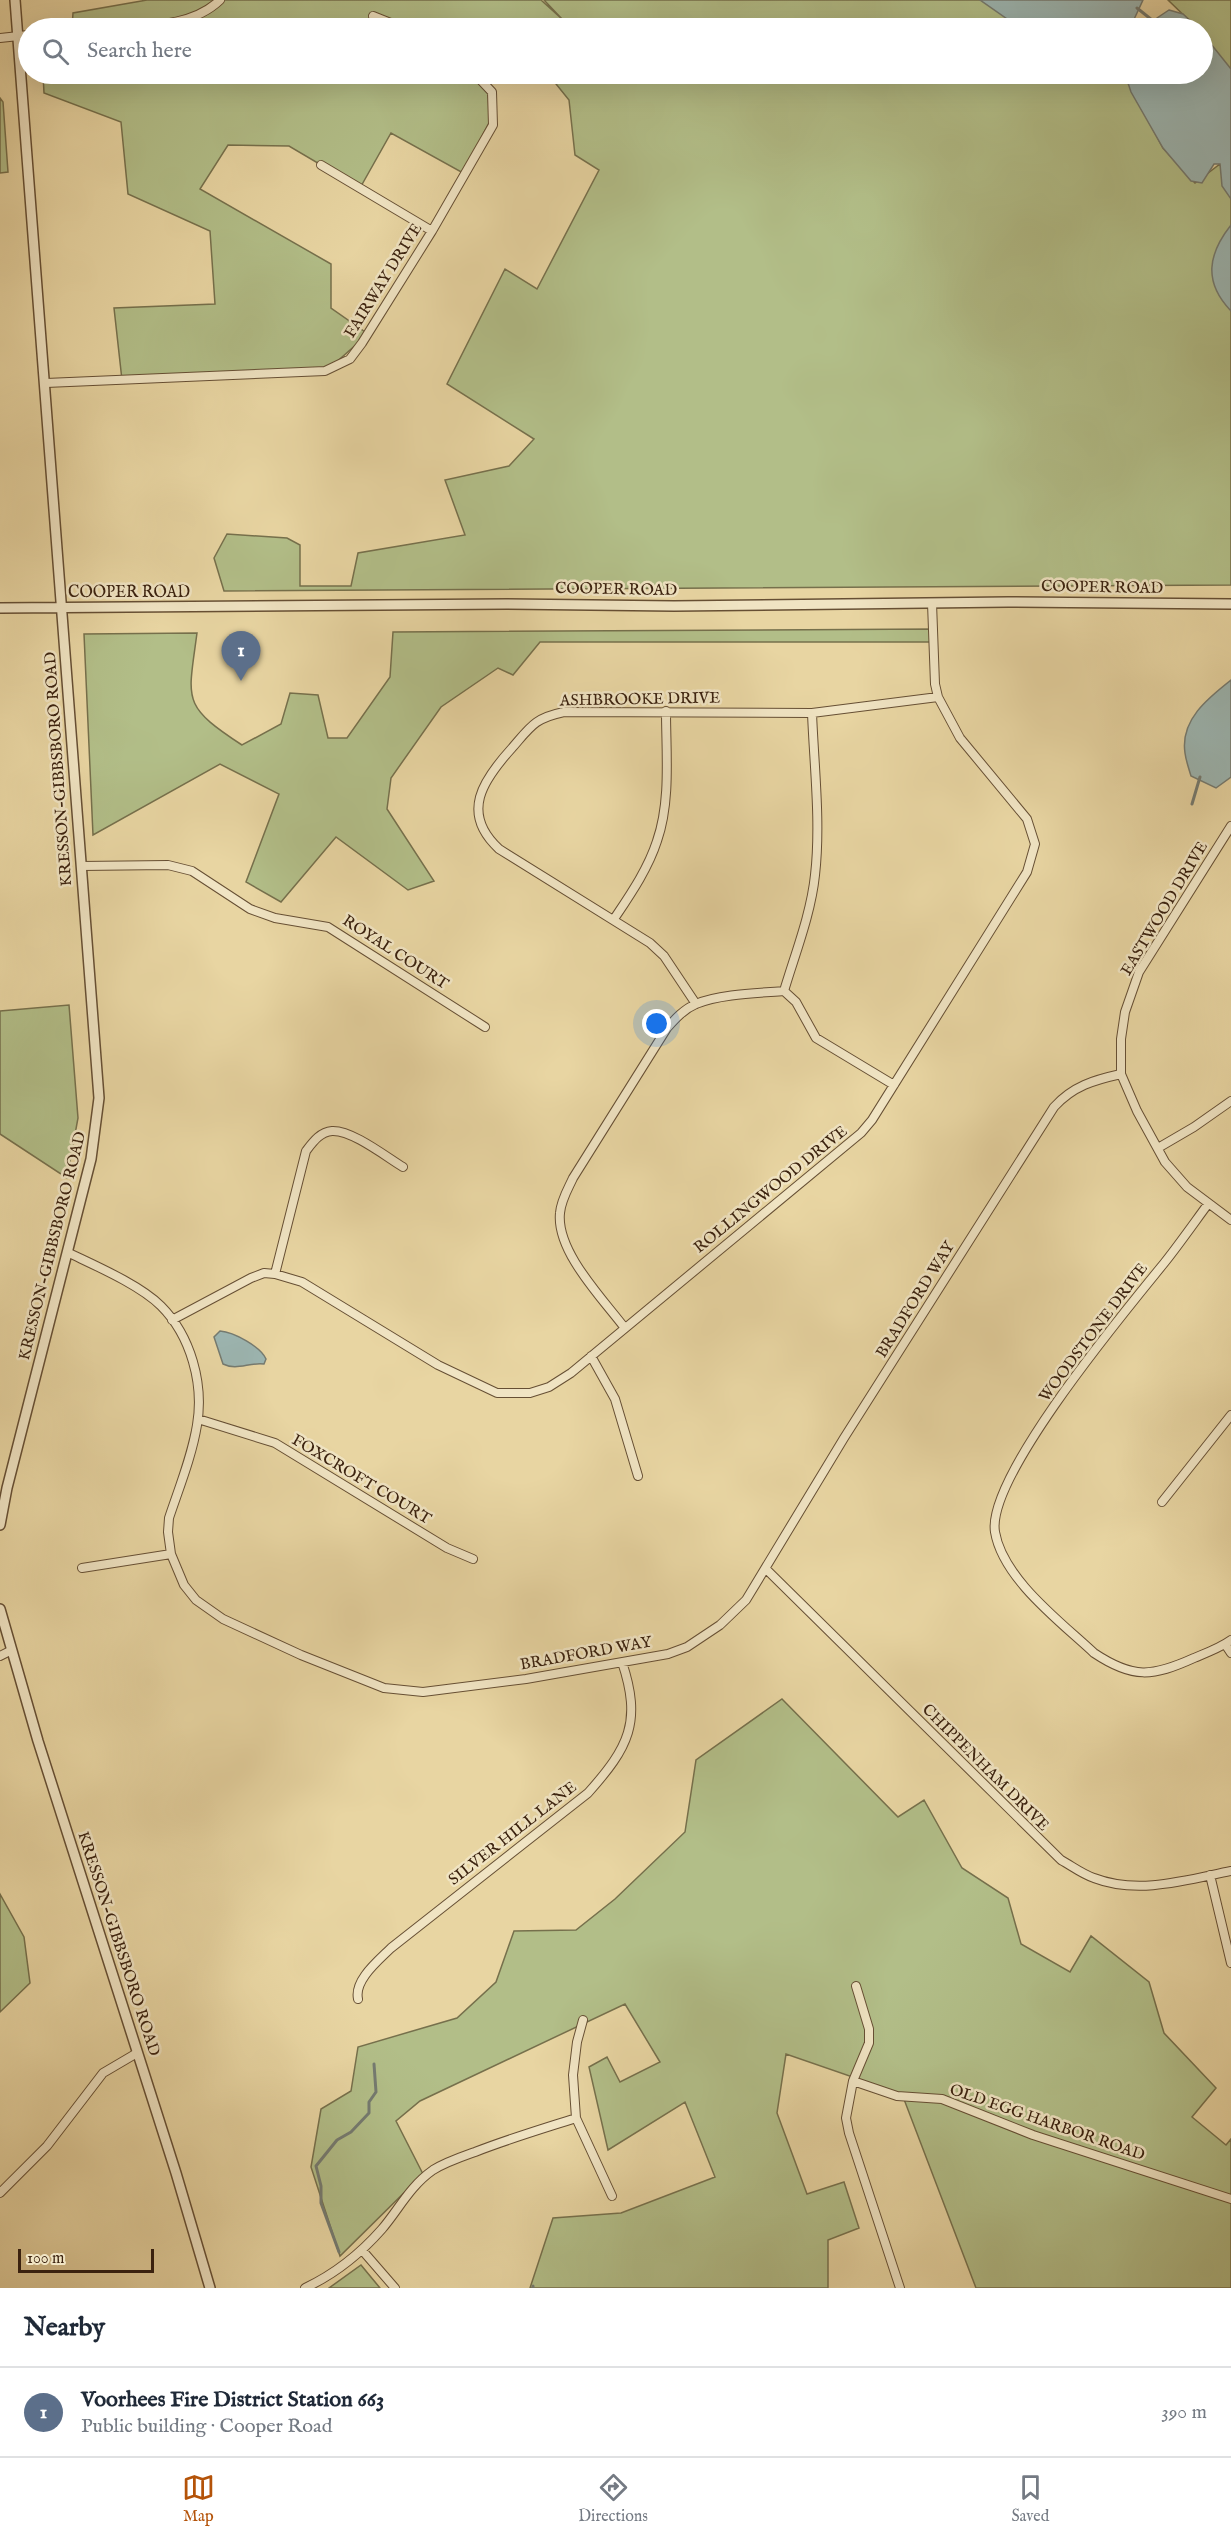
<!DOCTYPE html>
<html lang="en">
<head>
<meta charset="utf-8">
<style>
  body { margin:0; font-family:"IM FELL English",serif; background:#f6f6f7; color:#1f2937 }
  .scale { position:absolute; left:18px; bottom:15px; width:136px; box-sizing:border-box; padding-left:6px; border:3px solid #3b220f; border-top:0; font-size:16px; line-height:21px; white-space:nowrap; color:#3b220f; -webkit-text-stroke:4px #f0e4c3; paint-order:stroke }
  .you { position:absolute; left:657px; top:1024px; width:21px; height:21px; margin:-15px; border:4px solid #fff; border-radius:50%; background:#1a73e8; box-shadow:0 0 0 9px #1a73e833 }
  .badge { display:grid; place-items:center; width:39px; height:39px; border-radius:50%; background:#b45309; color:#fff; font-size:20px; font-weight:700 }
  .pin { position:absolute; translate:-50% -50px; filter:drop-shadow(0 2px 3px #0008) }
  .pin::after { content:''; position:absolute; top:32px; width:21px; height:18px; background:inherit; clip-path:polygon(0 0,100% 0,50% 100%) }
  .list { margin:0; padding:0; list-style:none }
  h2 { display:flex; justify-content:space-between; align-items:center; height:78px; margin:0; padding:0 24px; font-size:26px }
  h2 small { font-size:20px; font-weight:400; color:#747a83 }
  .list li { display:grid; grid-template-columns:39px 1fr auto; gap:18px; align-items:center; box-sizing:border-box; height:90px; padding:0 24px; border-top:2px solid #e0e1e3 }
  .list b { display:block; font-size:22px; white-space:nowrap }
  .list p { margin:0; font-size:20px; white-space:nowrap; color:#747a83 }
  .list em { font-size:20px; font-style:normal; color:#747a83 }
  .icon { flex:none; width:33px; height:33px; fill:none; stroke:currentColor; stroke-width:2; stroke-linecap:round; stroke-linejoin:round }
  .map { position:relative; flex:none; width:1231px; height:2288px; overflow:hidden }
  .search { position:absolute; background:#fff; box-shadow:0 6px 24px #0002; left:18px; right:18px; top:18px; height:66px; display:flex; align-items:center; gap:15px; box-sizing:border-box; padding:0 21px; border-radius:33px; color:#747a83; font-size:22px }
  .sheet { height:168px; background:#fff }
  nav { display:flex; justify-content:space-around; align-items:center; box-sizing:border-box; height:84px; border-top:2px solid #e0e1e3; background:#fff; font-size:16px; color:#747a83 }
  nav a { display:grid; justify-items:center; gap:3px }
  nav .on { color:#b45309 }
  .map>svg:first-child { display:block }
</style>
</head>
<body>
<div class="map">
<svg width="1231" height="2288" viewBox="0 0 1231 2288">
  <rect width="100%" height="100%" fill="#e8d5a2"/>
  <filter id="stains"><feTurbulence type="fractalNoise" baseFrequency=".00333" numOctaves="4"/><feColorMatrix values="0 0 0 0 .2 0 0 0 0 .09 0 0 0 0 .02 0 0 0 .5 -.17"/></filter>
  <radialGradient id="worn" r=".72"><stop offset=".6" stop-color="#630" stop-opacity="0"/><stop offset="1" stop-color="#630" stop-opacity=".3"/></radialGradient>
  <path fill="#b2be88" stroke="#76704c" stroke-width="1.5" d="M147 0H541L563 20 544 0H988L1030 28H72L73 13Z
    M1168 0H1231V74L1203 36 1202 28H1197Z
    M43 74H52L69 80 70 74H513L485 79 493 115 463 173 391 133 360 188 289 146 228 145 200 189 331 264V308L368 334 324 373 122 380 114 308 215 304 210 231 128 194 121 122 44 93Z
    M548 74H1097L1128 83 1163 148 1195 183 1220 164 1231 198V585L224 591 214 558 227 534 287 538 300 545V586H351L358 553 465 535 445 480 509 466 534 439 447 384 505 269 537 289 599 170 575 155 569 100Z
    M0 98 3 102 8 172 0 173Z
    M936 629V642H540L513 675 498 668 441 707 391 778 387 809 434 881 408 890 336 837 281 902 246 882 279 794 220 764 93 835 84 634 197 633C188 701 181 705 242 745L281 724 290 693 318 695 328 738H347L390 677 393 632Z
    M69 1005 78 1118 67 1178 0 1134V1011Z
    M782 1699 898 1817 924 1800 962 1868 1008 1898 1021 1944 1070 1972 1091 1936 1149 1982 1164 2033 1216 2088 1192 2117 1226 2145 1231 2139V2288H976L902 2094 786 2054 777 2113 807 2194 844 2182 859 2228 828 2240V2288H530L553 2218 621 2213 715 2177 685 2102 608 2150 589 2067 607 2057 620 2082 660 2062 625 2004 420 2101 396 2121 423 2174 340 2256 311 2167 321 2109 351 2091 358 2047 457 2018 496 1982 514 1931 576 1930 615 1899 685 1832 696 1760Z
    M0 1894 24 1937 30 1983 0 2012Z
    M361 2265 380 2288H329Z"/>
  <path fill="#9cb6b2" stroke="#757b71" stroke-width="1.5" d="M980 0H1143L1130 28H1020Z
    M1169 10 1183 14 1198 28H1151L1157 18Z
    M1203 34 1231 69V199L1222 186 1220 164H1214L1202 183 1191 181 1163 148 1131 92 1128 83 1130 74H1202Z
    M1231 225V311C1203 282 1208 254 1231 225Z
    M1231 680V777L1216 788 1191 776C1189 769 1186 761 1185 753 1180 720 1208 698 1231 680Z
    M220 1331C234 1332 261 1347 266 1359L264 1364C249 1362 237 1371 223 1364L214 1337Z"/>
  <g fill="none" stroke-linecap="round" stroke-linejoin="round">
    <path stroke="#757b71" stroke-width="3" d="M1137 8 1162 28
      M1192 804 1200 777
      M339 2252 321 2203V2186L316 2166 337 2140 351 2132 369 2113V2102L376 2092 374 2064
      M533 2286V2288"/>
    <g stroke="#664f34" stroke-width="10">
      <path id="minor" d="M196 16 198 28
        M373 16 403 28
        M107 28C145 25 191 28 220 0
        M0 38 28 35
        M321 165 432 231
        M46 383 325 371 350 359 362 343 432 231 493 125 492 92 475 74
        M1231 826 1139 972 1125 1012 1121 1039V1074L1137 1111 1165 1162 1187 1187 1231 1220
        M81 866 168 865 192 871 250 909 275 918 328 927 485 1027
        M614 919C630 895 648 869 657 841 671 801 666 753 666 711
        M784 991C795 954 811 914 815 875 821 823 814 765 812 713
        M784 991 796 1002 816 1038 894 1085
        M696 1004 664 956 650 943 499 849C460 813 483 780 512 748 531 726 535 718 564 712L812 713 938 697
        M1158 1148 1194 1127 1231 1101
        M1208 1204C1194 1223 1180 1243 1165 1262 1127 1309 986 1477 995 1532 1003 1579 1061 1622 1094 1653 1133 1679 1152 1677 1194 1658 1206 1653 1220 1648 1231 1640
        M69 1253C96 1266 140 1285 161 1306 191 1336 204 1384 197 1425 192 1456 179 1488 169 1518L168 1532 171 1554 184 1585 196 1600 223 1619 301 1655 384 1688 423 1692 526 1679 668 1654 687 1647 720 1625 746 1600 844 1438 1054 1107C1073 1086 1094 1080 1121 1074
        M275 1274 306 1151C313 1142 320 1132 332 1131 352 1130 385 1156 403 1167
        M172 1320 251 1278 264 1273 275 1274 302 1282 438 1365 497 1393H530L549 1387 571 1373 861 1133 872 1120 1027 872 1035 844 1027 819 960 738 938 697 935 684 932 603
        M624 1327C602 1298 556 1251 560 1213 561 1200 568 1189 573 1178L667 1028C675 1019 684 1009 696 1004 719 994 759 993 784 991
        M591 1356 615 1399 638 1476
        M198 1419 275 1443 447 1548 473 1559
        M1162 1502 1231 1415
        M82 1568 171 1554
        M766 1569 1061 1860C1072 1866 1082 1874 1094 1878 1138 1895 1187 1880 1231 1871
        M1225 1644 1231 1653
        M0 1656 10 1651
        M1210 1875 1231 1963
        M856 1986 869 2029V2043L853 2081 846 2118 849 2133 900 2288
        M358 1999C354 1980 378 1961 391 1948L588 1793C629 1747 642 1722 622 1662
        M583 2020 577 2042 573 2075 576 2118 612 2196
        M853 2081 897 2096 942 2099 1033 2135 1231 2199
        M0 2193 47 2146 103 2073 137 2053
        M362 2250 395 2288
        M305 2288C335 2274 360 2254 382 2229 399 2209 410 2186 433 2170 446 2162 461 2157 475 2152 508 2139 542 2129 576 2118"/>
    </g>
    <g stroke="#664f34" stroke-width="12">
      <path id="tertiary" d="M0 608 506 604 674 606 1008 602 1231 604
        M0 1525 7 1488 91 1159 99 1098 15 0
        M0 1609 38 1741 176 2173 210 2288"/>
    </g>
    <use href="#minor" stroke="#f0e4c3" stroke-width="8"/>
    <use href="#tertiary" stroke="#f0e4c3" stroke-width="9"/>
  </g>
  <g text-anchor="middle" dominant-baseline="central" stroke-width="5" stroke-linejoin="round" paint-order="stroke">
    <g font-size="16" fill="#3b220f" stroke="#f0e4c3">
      <text transform="translate(384 281) rotate(-58)">FAIRWAY DRIVE</text>
      <text transform="translate(1102 588) rotate(1)">COOPER ROAD</text>
      <text transform="translate(616 590) rotate(1)">COOPER ROAD</text>
      <text x="129" y="593">COOPER ROAD</text>
      <text transform="translate(640 700) rotate(-1)">ASHBROOKE DRIVE</text>
      <text transform="translate(59 769) rotate(-94)">KRESSON-GIBBSBORO ROAD</text>
      <text transform="translate(1165 909) rotate(-59)">EASTWOOD DRIVE</text>
      <text transform="translate(395 953) rotate(33)">ROYAL COURT</text>
      <text transform="translate(771 1190) rotate(-39)">ROLLINGWOOD DRIVE</text>
      <text transform="translate(53 1246) rotate(-76)">KRESSON-GIBBSBORO ROAD</text>
      <text transform="translate(916 1300) rotate(-58)">BRADFORD WAY</text>
      <text transform="translate(1094 1333) rotate(-53)">WOODSTONE DRIVE</text>
      <text transform="translate(361 1480) rotate(31)">FOXCROFT COURT</text>
      <text transform="translate(586 1654) rotate(-10)">BRADFORD WAY</text>
      <text transform="translate(985 1768) rotate(45)">CHIPPENHAM DRIVE</text>
      <text transform="translate(513 1834) rotate(-38)">SILVER HILL LANE</text>
      <text transform="translate(118 1944) rotate(72)">KRESSON-GIBBSBORO ROAD</text>
      <text transform="translate(1047 2123) rotate(19)">OLD EGG HARBOR ROAD</text>
    </g>
  </g>
  <rect width="100%" height="100%" filter="url(#stains)"/>
  <rect width="100%" height="100%" fill="url(#worn)"/>
</svg>
<div class="scale">100 m</div>
<div class="you"></div>
<div class="pin badge" style="left:241px;top:681px;background:#5c6f8a">1</div>
<div class="search"><svg class="icon" aria-label="search" viewBox="0 0 24 24"><circle cx="10" cy="10" r="6"/><path d="M15 15l6 6"/></svg>Search here</div>
</div>
<section class="sheet">
<h2>Nearby<small></small></h2>
<ul class="list">
<li><span class="badge" style="background:#5c6f8a">1</span><div><b>Voorhees Fire District Station 663</b><p>Public building · Cooper Road</p></div><em>390 m</em></li>
</ul>
</section>
<nav>
<a class="on"><svg class="icon" aria-label="map" viewBox="0 0 24 24"><path d="M3 6l6-2 6 2 6-2v14l-6 2-6-2-6 2zM9 4v14M15 6v14"/></svg>Map</a>
<a><svg class="icon" aria-label="directions" viewBox="0 0 24 24"><path d="M12 3l9 9-9 9-9-9zM9 14v-3h6M13 9l2 2-2 2"/></svg>Directions</a>
<a><svg class="icon" aria-label="saved" viewBox="0 0 24 24"><path d="M7 4h10v16l-5-4-5 4z"/></svg>Saved</a>
</nav>
</body>
</html>
